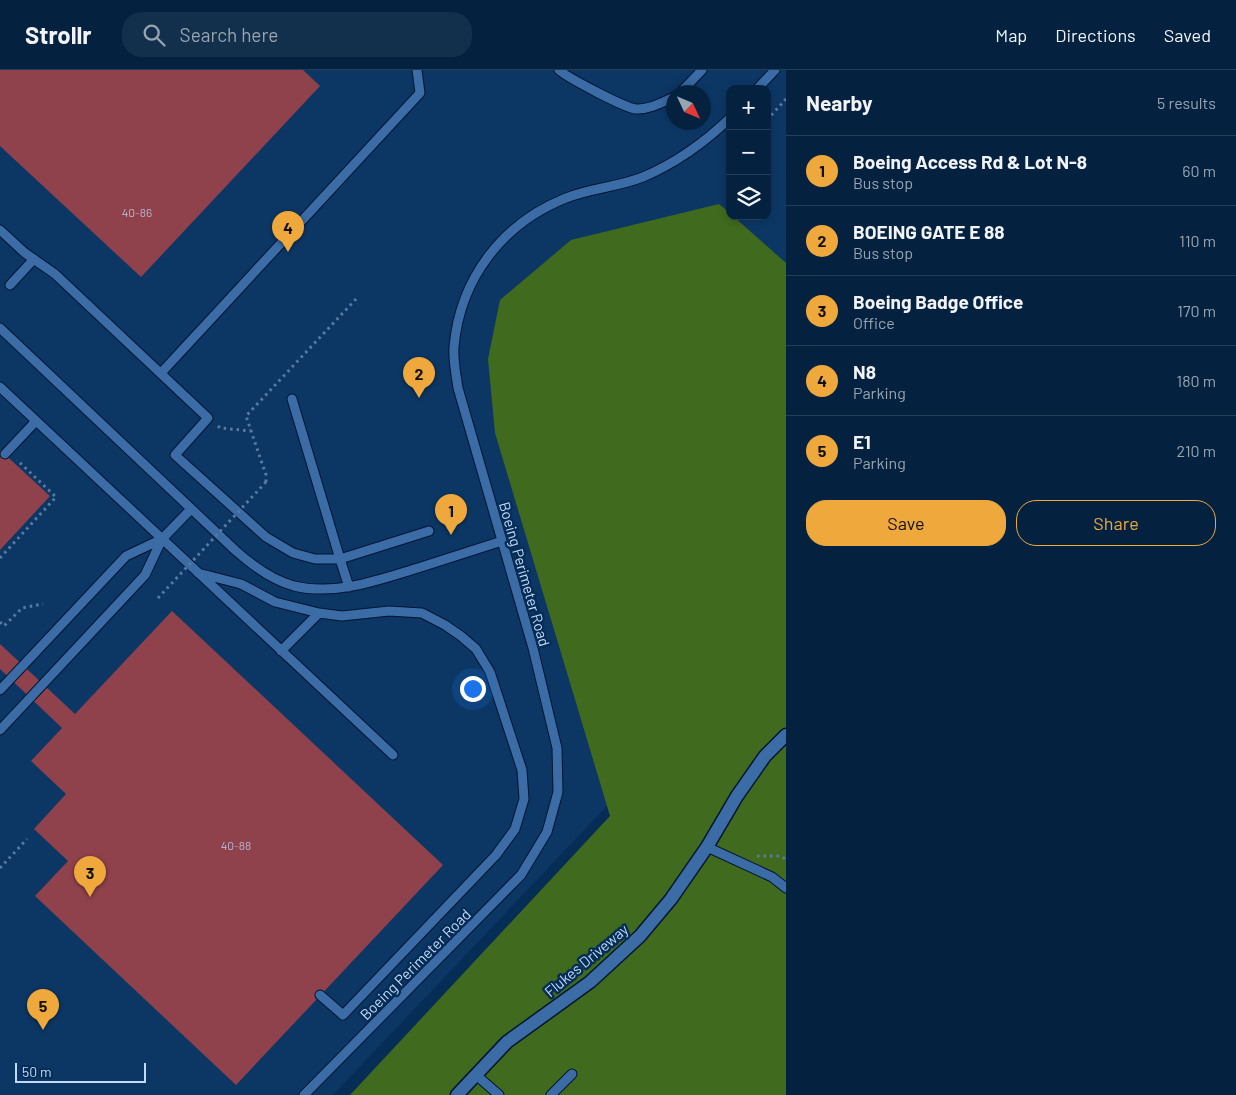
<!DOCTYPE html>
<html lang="en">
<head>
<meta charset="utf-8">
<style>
  body { margin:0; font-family:Barlow,sans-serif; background:#122f4b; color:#f1f3f6 }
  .controls { position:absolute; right:15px; top:15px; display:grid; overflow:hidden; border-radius:10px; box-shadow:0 2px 8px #0003 }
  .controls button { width:45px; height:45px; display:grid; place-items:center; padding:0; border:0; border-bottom:1px solid #253f59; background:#042240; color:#f1f3f6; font:25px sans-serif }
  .compass { position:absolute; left:666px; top:15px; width:45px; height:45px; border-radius:50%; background:#042240; box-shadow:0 2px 8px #0003; rotate:134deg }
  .scale { position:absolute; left:15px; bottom:12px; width:131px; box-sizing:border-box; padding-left:5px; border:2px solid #c0dafb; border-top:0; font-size:14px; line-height:18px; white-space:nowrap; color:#c0dafb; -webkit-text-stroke:4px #062d56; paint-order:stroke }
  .you { position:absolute; left:472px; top:618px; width:18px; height:18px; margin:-12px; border:4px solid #fff; border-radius:50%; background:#1a73e8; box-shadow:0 0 0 8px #1a73e833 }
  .badge { display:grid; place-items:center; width:32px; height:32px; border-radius:50%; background:#eea83c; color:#111; font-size:16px; font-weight:700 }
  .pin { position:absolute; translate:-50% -41px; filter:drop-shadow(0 1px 2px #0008) }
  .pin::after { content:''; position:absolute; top:26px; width:18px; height:15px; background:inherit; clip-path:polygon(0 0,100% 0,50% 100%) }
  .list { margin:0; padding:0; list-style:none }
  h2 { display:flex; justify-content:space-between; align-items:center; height:65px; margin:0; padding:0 20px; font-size:21px }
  h2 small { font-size:16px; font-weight:400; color:#97a4b1 }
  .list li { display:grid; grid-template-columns:32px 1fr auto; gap:15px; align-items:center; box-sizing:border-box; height:70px; padding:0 20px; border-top:1px solid #253f59 }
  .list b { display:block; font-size:19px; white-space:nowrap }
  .list p { margin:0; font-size:16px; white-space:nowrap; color:#97a4b1 }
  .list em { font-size:16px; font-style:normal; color:#97a4b1 }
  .actions { display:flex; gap:10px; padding:15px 20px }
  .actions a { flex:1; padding:11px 0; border:1px solid #eea83c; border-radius:20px; text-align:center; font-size:18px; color:#eea83c }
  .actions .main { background:#eea83c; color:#111 }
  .icon { flex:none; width:28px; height:28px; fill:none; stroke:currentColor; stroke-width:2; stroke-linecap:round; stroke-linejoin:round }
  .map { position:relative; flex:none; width:786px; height:1025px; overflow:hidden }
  header { display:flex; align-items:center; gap:30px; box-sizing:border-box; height:70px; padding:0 25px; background:#042240; border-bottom:1px solid #253f59 }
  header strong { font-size:24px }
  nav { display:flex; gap:28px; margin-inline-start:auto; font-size:18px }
  .search { width:350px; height:45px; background:#122f4b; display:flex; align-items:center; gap:12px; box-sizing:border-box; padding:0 18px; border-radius:20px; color:#97a4b1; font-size:19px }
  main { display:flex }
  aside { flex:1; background:#042240 }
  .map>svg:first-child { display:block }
</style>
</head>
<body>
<header>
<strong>Strollr</strong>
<div class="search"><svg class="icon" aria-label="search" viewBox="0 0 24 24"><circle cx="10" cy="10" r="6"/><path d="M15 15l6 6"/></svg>Search here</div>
<nav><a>Map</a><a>Directions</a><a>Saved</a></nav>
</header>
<main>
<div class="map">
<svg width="786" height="1025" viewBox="0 0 786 1025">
  <rect width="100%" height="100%" fill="#062d56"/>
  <path fill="#0c3765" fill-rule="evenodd" d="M0 0H786V547L333 1025H0ZM730 19H767V146H730ZM674 22H704V52H674Z"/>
  <path fill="#406a1d" d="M719 134 730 143V146H733L786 193V1025H350L610 746 495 363 488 289 500 230 571 170Z"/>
  <path fill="#90424c" d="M0 0H303L320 16 141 207 0 76Z
    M0 380 50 426 0 480Z
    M172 541 443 795 236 1015 35 826 68 791 34 759 66 724 31 691 62 658 0 599V574L75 644Z"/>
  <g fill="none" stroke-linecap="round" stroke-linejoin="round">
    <g stroke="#001531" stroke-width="11">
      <path id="lane" d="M559 0C568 8 625 38 636 39 649 40 663 32 674 27
        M757 19 775 0
        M681 22 702 0
        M0 160 25 183 55 204 208 348 175 385 266 467 293 483 315 489H340L349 517
        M10 215 34 189
        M0 258 236 481C253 496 272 510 294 516 336 526 378 510 418 498 446 489 474 480 502 471
        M161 303 420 23 417 0
        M0 317 393 685
        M292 329 340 489 429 461
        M5 384 36 351
        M198 503 241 514 275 532 319 543 342 546 389 541 422 543 445 555 461 566 476 579 490 602 522 700 524 729 515 759 496 785 343 945 320 925
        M281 581 319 543
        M0 620 126 486 162 469
        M0 660 145 505 162 469 191 439
        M707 777 772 807 786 818
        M476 1005 499 1025
        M304 1025 521 805 547 762 558 722 557 678 533 578 458 318C456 305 453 290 454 277 460 208 503 153 566 128 591 118 618 117 643 107 676 93 704 73 730 48
        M551 1025 572 1004"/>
    </g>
    <g stroke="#001531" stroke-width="15">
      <path id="street" d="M457 1025 507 972 590 912 640 866 671 829 707 777 737 726 765 686 786 665"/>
    </g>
    <path stroke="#597ba0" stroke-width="3" stroke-dasharray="2.5 4" stroke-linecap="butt" d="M767 50 786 29
      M218 356 220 358 251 361
      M266 412V405L246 346 357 228
      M0 488 56 427 17 390
      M0 552 4 556 22 538 43 534
      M757 786H779L786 789
      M0 798 27 769"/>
    <use href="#lane" stroke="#3b6ca6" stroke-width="9"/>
    <use href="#street" stroke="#3b6ca6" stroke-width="12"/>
    <path stroke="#597ba0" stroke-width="3" stroke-dasharray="2.5 4" stroke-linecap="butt" d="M158 528 266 412"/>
  </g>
  <g text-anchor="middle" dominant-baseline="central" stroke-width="5" stroke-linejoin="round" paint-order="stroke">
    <g font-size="12" fill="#b4b4cf">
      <text x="137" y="142">40-86</text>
      <text x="236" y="775">40-88</text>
    </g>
    <g font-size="15" fill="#c0dafb" stroke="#062d56">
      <text transform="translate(525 504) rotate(74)">Boeing Perimeter Road</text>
      <text transform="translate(586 890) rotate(-40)">Flukes Driveway</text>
      <text transform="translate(415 894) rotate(-45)">Boeing Perimeter Road</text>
    </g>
  </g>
</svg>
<div class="controls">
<button>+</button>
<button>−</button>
<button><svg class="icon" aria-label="layers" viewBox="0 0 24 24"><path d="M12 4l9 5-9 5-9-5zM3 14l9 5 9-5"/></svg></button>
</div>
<svg class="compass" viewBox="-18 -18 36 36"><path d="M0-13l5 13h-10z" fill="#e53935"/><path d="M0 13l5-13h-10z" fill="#97a4b1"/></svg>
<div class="scale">50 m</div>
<div class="you"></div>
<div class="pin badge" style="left:451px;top:465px">1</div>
<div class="pin badge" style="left:419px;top:328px">2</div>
<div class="pin badge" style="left:90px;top:827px">3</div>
<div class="pin badge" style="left:288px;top:182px">4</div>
<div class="pin badge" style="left:43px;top:960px">5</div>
</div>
<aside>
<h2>Nearby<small>5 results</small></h2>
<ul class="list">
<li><span class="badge">1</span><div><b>Boeing Access Rd &amp; Lot N-8</b><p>Bus stop</p></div><em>60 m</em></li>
<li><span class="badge">2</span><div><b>BOEING GATE E 88</b><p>Bus stop</p></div><em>110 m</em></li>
<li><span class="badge">3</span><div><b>Boeing Badge Office</b><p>Office</p></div><em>170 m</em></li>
<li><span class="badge">4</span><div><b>N8</b><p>Parking</p></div><em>180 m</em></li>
<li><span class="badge">5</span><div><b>E1</b><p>Parking</p></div><em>210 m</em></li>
</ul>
<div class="actions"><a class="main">Save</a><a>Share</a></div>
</aside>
</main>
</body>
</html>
